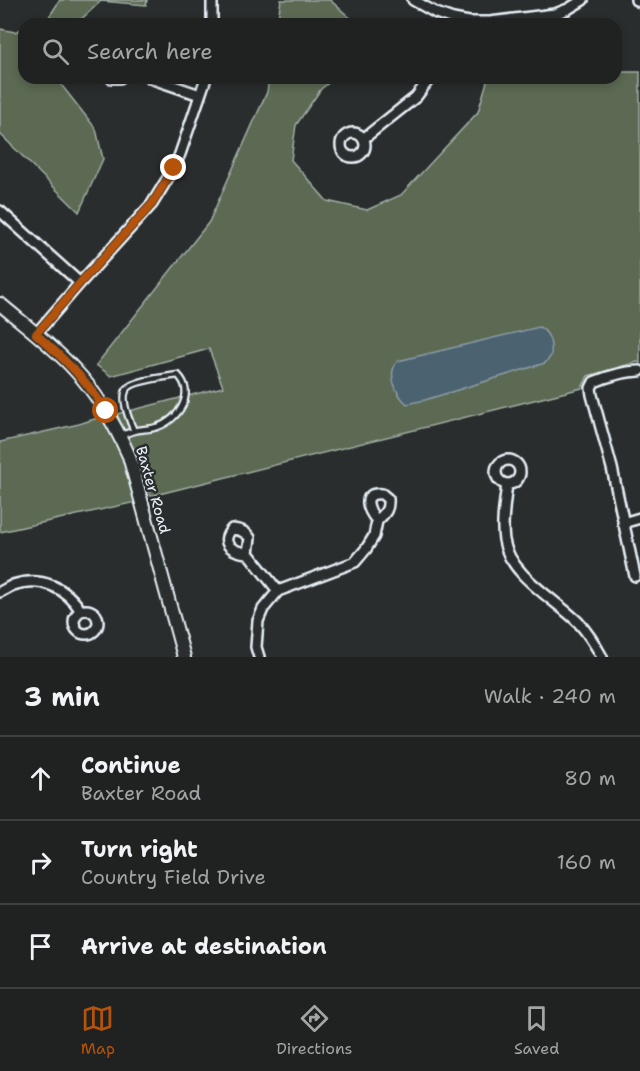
<!DOCTYPE html>
<html lang="en">
<head>
<meta charset="utf-8">
<style>
  body { margin:0; font-family:"Shantell Sans",sans-serif; background:#2d2f2f; color:#f1f3f6 }
  .stop { position:absolute; width:18px; height:18px; margin:-14px; border:4px solid #b45309; border-radius:50%; background:#fff }
  .stop.end { background:#b45309; border-color:#fff; box-shadow:0 2px 6px #0008 }
  .list { margin:0; padding:0; list-style:none }
  h2 { display:flex; justify-content:space-between; align-items:center; height:78px; margin:0; padding:0 24px; font-size:26px }
  h2 small { font-size:20px; font-weight:400; color:#a2a4a5 }
  .list li { display:grid; grid-template-columns:39px 1fr auto; gap:18px; align-items:center; box-sizing:border-box; height:84px; padding:0 24px; border-top:2px solid #3d3f40 }
  .list b { display:block; font-size:22px; white-space:nowrap }
  .list p { margin:0; font-size:20px; white-space:nowrap; color:#a2a4a5 }
  .list em { font-size:20px; font-style:normal; color:#a2a4a5 }
  .icon { flex:none; width:33px; height:33px; fill:none; stroke:currentColor; stroke-width:2; stroke-linecap:round; stroke-linejoin:round }
  .map { position:relative; flex:none; width:640px; height:657px; overflow:hidden }
  .search { position:absolute; background:#202222; box-shadow:0 3px 9px #0003; left:18px; right:18px; top:18px; height:66px; display:flex; align-items:center; gap:15px; box-sizing:border-box; padding:0 21px; border-radius:18px; color:#a2a4a5; font-size:22px }
  .sheet { height:330px; background:#202222 }
  nav { display:flex; justify-content:space-around; align-items:center; box-sizing:border-box; height:84px; border-top:2px solid #3d3f40; background:#202222; font-size:16px; color:#a2a4a5 }
  nav a { display:grid; justify-items:center; gap:3px }
  nav .on { color:#b45309 }
  .map>svg:first-child { display:block }
</style>
</head>
<body>
<div class="map">
<svg width="640" height="657" viewBox="0 0 640 657">
  <rect width="100%" height="100%" fill="#2a2d2e"/>
  <filter id="ink" filterUnits="userSpaceOnUse"><feTurbulence type="fractalNoise" baseFrequency=".0167" numOctaves="2"/><feDisplacementMap in="SourceGraphic" scale="12" xChannelSelector="R" yChannelSelector="G"/><feConvolveMatrix kernelMatrix="1 2 1 2 8 2 1 2 1" color-interpolation-filters="sRGB"/></filter>
  <g filter="url(#ink)">
    <path fill="#5c6b53" stroke="#a2aea6" stroke-width="1.5" d="M60 0H147L146 5 101 1 76 24H36L47 20Z
      M281 0H330L357 24H277Z
      M24 28V78H56L96 129 103 159 79 212 0 134V29L15 32Z
      M616 72H640V363L637 362 588 376 582 388 151 496 135 454 117 414 223 387 209 349 111 376 96 365 209 222 267 92 269 78H335L321 89 296 125 291 160 327 201 367 210 401 195 478 112 488 78H616Z
      M101 417 114 440 126 466 136 502 0 532V442L79 424Z"/>
    <path fill="#4c6270" stroke="#8a9ba6" stroke-width="1.5" d="M539 327C551 333 552 345 551 356L545 363 425 400 407 404C396 394 386 373 398 361Z"/>
    <g fill="none" stroke-linecap="round" stroke-linejoin="round">
      <g stroke="#e8f1f8" stroke-width="9">
        <path id="lane" d="M120 435C126 434 132 431 138 430 145 429 151 429 157 427 179 420 196 393 178 375 167 377 133 380 127 389 120 398 130 422 134 431"/>
      </g>
      <g stroke="#e8f1f8" stroke-width="14">
        <path id="street" d="M413 0 436 13 453 19 469 22H490L555 14 568 9 583 0
          M636 0 640 2
          M212 24V0
          M111 78H120
          M150 78 200 95
          M341 145a12 12 0 1 1 24 0a12 12 0 1 1-24 0Z
          M363 139 416 97 430 78
          M0 211 80 283
          M36 334 80 283 152 204 174 168 180 154 206 78
          M496 472a12 12 0 1 1 24 0a12 12 0 1 1-24 0Z
          M507 484C505 502 501 522 504 540 509 575 555 599 578 622 588 633 595 644 602 657
          M623 523 640 518
          M248 553C234 552 218 544 232 529 240 530 245 531 250 538L248 553 278 591
          M635 576 612 468 592 395 591 388 594 382C609 376 624 371 640 371
          M0 592C4 590 9 587 13 585 41 576 66 587 81 611
          M74 622a12 12 0 1 1 24 0a12 12 0 1 1-24 0Z
          M259 657 256 647 258 621 263 609 278 591 355 562 366 549 374 536 377 521C385 513 389 510 388 499L382 494C360 492 368 510 377 521"/>
      </g>
      <g stroke="#e8f1f8" stroke-width="16">
        <path id="secondary" d="M0 304C25 325 52 345 74 369 98 394 115 425 129 456L184 657"/>
      </g>
      <use href="#lane" stroke="#2a2d2e" stroke-width="4.5"/>
      <use href="#street" stroke="#2a2d2e" stroke-width="9"/>
      <use href="#secondary" stroke="#2a2d2e" stroke-width="12"/>
    </g>
  </g>
  <g fill="none" stroke-linecap="round" stroke-linejoin="round" filter="url(#ink)">
    <path stroke="#b45309" stroke-width="8" d="M106 411C87 380 63 358 36 334L80 283 152 204 174 168"/>
  </g>
  <g text-anchor="middle" dominant-baseline="central" stroke-width="5" stroke-linejoin="round" paint-order="stroke">
    <g font-size="15" fill="#e8f1f8" stroke="#2a2d2e">
      <text transform="translate(153 490) rotate(74)">Baxter Road</text>
    </g>
  </g>
</svg>
<div class="stop" style="left:106px;top:411px"></div>
<div class="stop end" style="left:174px;top:168px"></div>
<div class="search"><svg class="icon" aria-label="search" viewBox="0 0 24 24"><circle cx="10" cy="10" r="6"/><path d="M15 15l6 6"/></svg>Search here</div>
</div>
<section class="sheet">
<h2>3 min<small>Walk · 240 m</small></h2>
<ul class="list">
<li><svg class="icon" aria-label="ahead" viewBox="0 0 24 24"><path d="M12 20V5M6 11l6-6 6 6"/></svg><div><b>Continue</b><p>Baxter Road</p></div><em>80 m</em></li>
<li><svg class="icon" aria-label="right" viewBox="0 0 24 24"><path d="M7 20v-9h11M14 6l5 5-5 5"/></svg><div><b>Turn right</b><p>Country Field Drive</p></div><em>160 m</em></li>
<li><svg class="icon" aria-label="arrive" viewBox="0 0 24 24"><path d="M6 21V4h12l-3 4 3 4H6"/></svg><div><b>Arrive at destination</b></div></li>
</ul>
</section>
<nav>
<a class="on"><svg class="icon" aria-label="map" viewBox="0 0 24 24"><path d="M3 6l6-2 6 2 6-2v14l-6 2-6-2-6 2zM9 4v14M15 6v14"/></svg>Map</a>
<a><svg class="icon" aria-label="directions" viewBox="0 0 24 24"><path d="M12 3l9 9-9 9-9-9zM9 14v-3h6M13 9l2 2-2 2"/></svg>Directions</a>
<a><svg class="icon" aria-label="saved" viewBox="0 0 24 24"><path d="M7 4h10v16l-5-4-5 4z"/></svg>Saved</a>
</nav>
</body>
</html>
